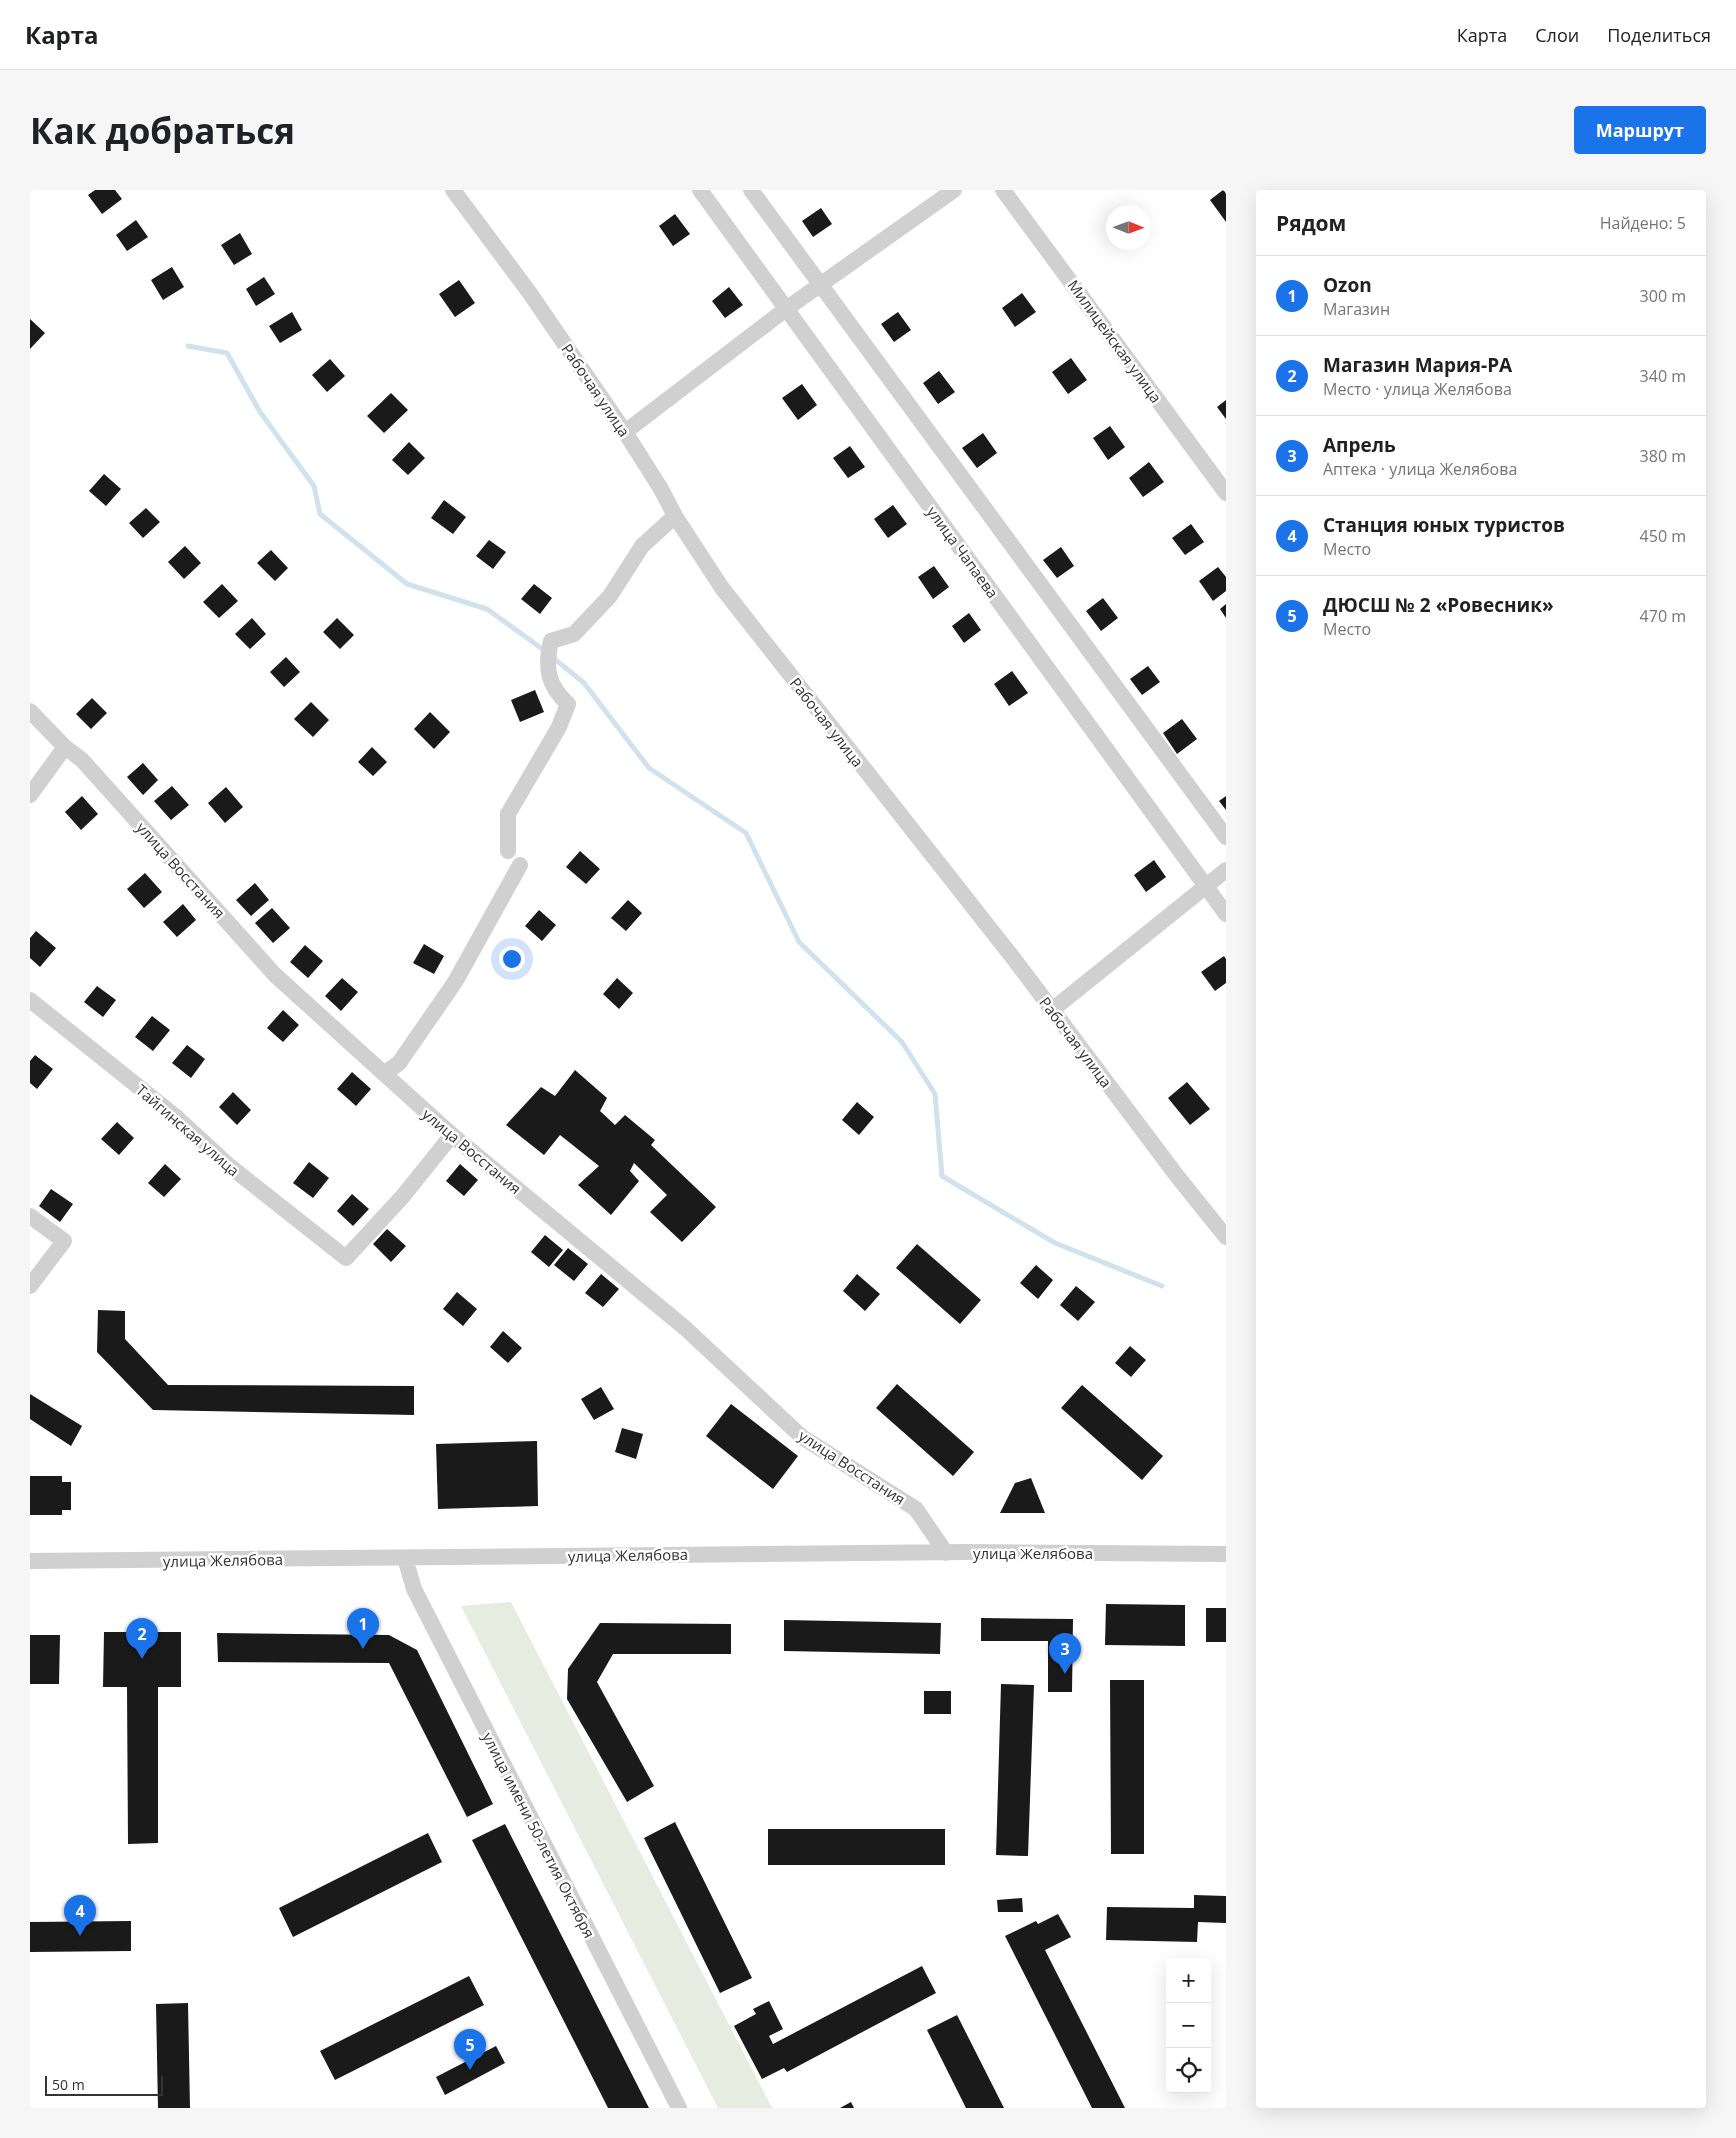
<!DOCTYPE html>
<html lang="ru">
<head>
<meta charset="utf-8">
<style>
  body { margin:0; font-family:"Open Sans",sans-serif; background:#f6f6f6; color:#202124 }
  .controls { position:absolute; right:15px; bottom:15px; display:grid; overflow:hidden; border-radius:5px; box-shadow:0 5px 20px #0002 }
  .controls button { width:45px; height:45px; display:grid; place-items:center; padding:0; border:0; border-bottom:1px solid #e0e0e0; background:#fff; color:#202124; font:25px sans-serif }
  .compass { position:absolute; left:1076px; top:15px; width:45px; height:45px; border-radius:50%; background:#fff; box-shadow:0 5px 20px #0002; rotate:91deg }
  .scale { position:absolute; left:15px; bottom:12px; width:118px; box-sizing:border-box; padding-left:5px; border:2px solid #333; border-top:0; font-size:14px; line-height:18px; white-space:nowrap; color:#333; -webkit-text-stroke:4px #fff; paint-order:stroke }
  .you { position:absolute; left:481px; top:768px; width:18px; height:18px; margin:-12px; border:4px solid #fff; border-radius:50%; background:#1a73e8; box-shadow:0 0 0 8px #1a73e833 }
  .badge { display:grid; place-items:center; width:32px; height:32px; border-radius:50%; background:#1a73e8; color:#fff; font-size:16px; font-weight:700 }
  .pin { position:absolute; translate:-50% -41px; filter:drop-shadow(0 1px 2px #0008) }
  .pin::after { content:''; position:absolute; top:26px; width:18px; height:15px; background:inherit; clip-path:polygon(0 0,100% 0,50% 100%) }
  .list { margin:0; padding:0; list-style:none }
  h2 { display:flex; justify-content:space-between; align-items:center; height:65px; margin:0; padding:0 20px; font-size:21px }
  h2 small { font-size:16px; font-weight:400; color:#757577 }
  .list li { display:grid; grid-template-columns:32px 1fr auto; gap:15px; align-items:center; box-sizing:border-box; height:80px; padding:0 20px; border-top:1px solid #e0e0e0 }
  .list b { display:block; font-size:19px; white-space:nowrap }
  .list p { margin:0; font-size:16px; white-space:nowrap; color:#757577 }
  .list em { font-size:16px; font-style:normal; color:#757577 }
  .icon { flex:none; width:28px; height:28px; fill:none; stroke:currentColor; stroke-width:2; stroke-linecap:round; stroke-linejoin:round }
  .map { position:relative; flex:none; width:1196px; height:1918px; overflow:hidden; border-radius:5px }
  header { display:flex; align-items:center; gap:30px; box-sizing:border-box; height:70px; padding:0 25px; background:#fff; border-bottom:1px solid #e0e0e0 }
  header strong { font-size:24px }
  nav { display:flex; gap:28px; margin-inline-start:auto; font-size:18px }
  .intro { display:flex; align-items:center; justify-content:space-between; box-sizing:border-box; height:120px; padding:0 30px }
  h1 { margin:0; font-size:35px }
  .button { padding:12px 22px; border-radius:5px; background:#1a73e8; color:#fff; font-size:18px; font-weight:700 }
  main { display:flex; gap:30px; padding:0 30px }
  aside { flex:1; background:#fff; border-radius:5px; box-shadow:0 5px 20px #0002 }
  .map>svg:first-child { display:block }
</style>
</head>
<body>
<header>
<strong>Карта</strong>
<nav><a>Карта</a><a>Слои</a><a>Поделиться</a></nav>
</header>
<div class="intro"><h1>Как добраться</h1><a class="button">Маршрут</a></div>
<main>
<div class="map">
<svg width="1196" height="1918" viewBox="0 0 1196 1918">
  <rect width="100%" height="100%" fill="#fff"/>
  <path fill="#e6ecdf" d="M481 1412 742 1918H688L431 1416Z"/>
  <g fill="none" stroke-linecap="round" stroke-linejoin="round">
    <path stroke="#cfe2ee" stroke-width="5" d="M158 156 197 163 230 222 284 296 290 324 377 394 457 419 515 461
      M521 466 554 493 619 578 716 643 769 752 872 852 905 904 912 986 1025 1053 1132 1096"/>
  </g>
  <path fill="#1a1a1a" d="M65 0H85L92 9 72 24 58 5Z
    M1193 0H1196V32L1180 10Z
    M791 18 802 34 783 47 772 31Z
    M645 24 660 44 643 56 629 36Z
    M106 30 118 47 97 61 86 45Z
    M210 43 222 64 204 75 191 55Z
    M142 77 154 97 133 110 121 90Z
    M234 87 245 104 226 116 216 99Z
    M429 90 445 113 425 127 409 104Z
    M699 97 713 115 695 128 682 111Z
    M992 103 1006 122 985 137 972 118Z
    M262 122 272 140 250 153 239 136Z
    M868 122 881 140 864 152 851 134Z
    M0 129 15 143 0 159Z
    M1041 168 1057 190 1038 204 1022 182Z
    M300 169 315 186 297 202 282 185Z
    M909 181 925 202 908 214 893 193Z
    M772 194 787 215 768 230 752 208Z
    M361 203 378 220 354 243 337 226Z
    M1196 210V229L1187 217Z
    M1080 236 1095 257 1078 270 1063 248Z
    M953 243 967 263 947 278 932 258Z
    M379 252 395 268 378 285 362 270Z
    M820 256 835 277 818 288 803 268Z
    M1119 272 1134 292 1113 307 1099 288Z
    M74 284 91 299 76 316 59 301Z
    M414 310 436 327 423 344 401 328Z
    M863 315 877 334 858 348 844 329Z
    M116 318 130 332 113 348 99 333Z
    M1161 334 1174 352 1155 365 1142 348Z
    M459 350 476 362 463 379 446 366Z
    M155 356 171 373 154 389 138 372Z
    M1031 357 1044 376 1027 388 1013 370Z
    M241 360 258 378 245 391 227 373Z
    M904 376 919 397 903 409 888 387Z
    M1188 377 1196 387V401L1183 411 1169 391Z
    M192 394 208 411 189 428 173 412Z
    M504 394 522 408 510 424 491 409Z
    M1073 408 1088 428 1071 441 1056 421Z
    M1196 414V428L1190 419Z
    M939 423 951 440 934 453 922 436Z
    M222 428 236 444 220 459 205 444Z
    M307 428 324 445 310 459 293 442Z
    M256 467 270 482 254 497 240 482Z
    M1118 476 1130 492 1112 505 1100 489Z
    M982 481 998 503 979 516 964 494Z
    M505 500 514 522 490 532 481 510Z
    M62 508 77 523 61 539 46 524Z
    M281 512 299 530 283 547 264 529Z
    M400 522 420 542 404 559 384 539Z
    M1152 529 1167 549 1147 564 1133 543Z
    M342 557 357 572 343 586 328 572Z
    M113 573 128 590 113 605 97 587Z
    M142 596 159 615 141 630 124 611Z
    M196 597 213 617 195 633 178 613Z
    M52 606 68 624 51 640 35 622Z
    M1196 606V620L1189 611Z
    M550 661 570 679 556 694 536 677Z
    M1124 670 1136 687 1116 702 1104 685Z
    M115 683 132 702 114 718 97 699Z
    M225 693 239 710 221 726 206 710Z
    M598 710 612 723 596 741 581 728Z
    M153 714 166 730 147 747 133 732Z
    M242 718 260 738 243 753 225 733Z
    M509 720 526 735 512 751 495 736Z
    M6 741 26 758 10 777 0 768V748Z
    M394 754 414 766 404 784 383 773Z
    M275 755 293 771 278 788 260 772Z
    M1194 766 1196 769V793L1185 801 1171 782Z
    M312 788 328 802 311 821 295 806Z
    M587 788 603 803 589 819 573 804Z
    M67 796 86 810 73 827 54 812Z
    M253 820 269 835 253 852 237 838Z
    M122 826 140 840 123 861 105 847Z
    M157 855 175 869 161 888 142 873Z
    M5 865 23 879 7 899 0 893V871Z
    M545 880 577 908 570 921 585 935 595 925 625 950 621 955 686 1017 652 1052 620 1022 637 1005 604 973 600 981 609 991 581 1025 548 995 569 976 530 945 514 965 476 935 511 897 525 906Z
    M322 882 341 899 326 916 307 899Z
    M1157 892 1180 919 1160 935 1138 908Z
    M203 902 221 920 207 935 189 917Z
    M827 912 844 927 829 945 812 930Z
    M87 932 104 948 89 965 71 949Z
    M279 972 299 988 283 1008 263 993Z
    M135 974 151 989 134 1007 118 993Z
    M430 974 448 990 434 1006 416 991Z
    M21 999 43 1014 30 1032 9 1016Z
    M322 1004 339 1019 323 1036 307 1021Z
    M357 1039 376 1056 361 1072 343 1054Z
    M515 1045 533 1060 519 1077 501 1062Z
    M887 1054 951 1110 930 1134 866 1078Z
    M538 1058 558 1074 544 1091 524 1075Z
    M1006 1075 1023 1090 1008 1109 990 1093Z
    M571 1084 589 1099 573 1117 555 1103Z
    M827 1084 850 1104 835 1121 813 1101Z
    M1046 1096 1065 1112 1048 1131 1030 1115Z
    M427 1102 447 1119 433 1136 413 1119Z
    M68 1120 95 1121V1149L138 1195 384 1196V1225L123 1220 67 1162Z
    M473 1141 492 1158 478 1173 460 1157Z
    M1100 1156 1116 1170 1101 1187 1085 1173Z
    M867 1194 944 1262 923 1286 846 1218Z
    M1052 1195 1133 1266 1112 1290 1031 1218Z
    M571 1197 584 1219 564 1230 551 1209Z
    M0 1204 52 1236 41 1256 0 1229Z
    M701 1214 768 1266 743 1299 676 1246Z
    M592 1238 613 1244 606 1269 585 1262Z
    M507 1251 508 1316 408 1319 406 1254Z
    M0 1286H32V1292H41V1320H32V1325H0Z
    M1001 1288 1015 1323H970L985 1293Z
    M1076 1414 1155 1415V1456L1075 1455Z
    M1176 1418H1196V1452H1176Z
    M951 1428 1043 1429 1042 1502H1018V1451H951Z
    M754 1430 911 1433 910 1464 754 1461Z
    M570 1433 701 1434V1464H583L567 1492 624 1596 597 1612 537 1509 538 1479Z
    M74 1442H151V1497H128V1653L98 1654 97 1497H73Z
    M187 1443 359 1445 387 1460 463 1614 437 1627 359 1473 188 1472Z
    M0 1445H30L29 1494H0Z
    M1080 1490H1114V1664H1081Z
    M971 1494 1004 1495 998 1666 966 1665Z
    M894 1501H921V1524H894Z
    M645 1632 722 1788 690 1803 614 1648Z
    M475 1634 619 1918H578L442 1650Z
    M738 1639H915V1675H738Z
    M398 1643 412 1672 263 1747 249 1718Z
    M1164 1705 1196 1706V1733L1168 1732 1167 1752 1076 1750 1077 1717 1164 1718Z
    M992 1708 993 1722H968L967 1710Z
    M1028 1724 1041 1747 1015 1760 1095 1918H1062L975 1746 1006 1731 1008 1734Z
    M101 1731V1761L0 1762V1732Z
    M892 1776 906 1803 757 1882 754 1878 732 1889 704 1836 726 1824 723 1819 739 1811 753 1839 739 1846 743 1854Z
    M439 1786 454 1815 305 1890 290 1861Z
    M158 1813 160 1918H128L126 1814Z
    M927 1825 974 1918H936L897 1840Z
    M466 1856 475 1873 415 1905 406 1887Z
    M821 1912 824 1918H810Z"/>
  <g fill="none" stroke-linecap="round" stroke-linejoin="round">
    <path stroke="#d0d0d0" stroke-width="16" d="M423 0 499 102 595 242 631 299 645 326 692 398 984 769 1147 986 1196 1047
      M670 0 1196 724
      M721 0 1196 647
      M973 0 1196 303
      M595 242 756 119 924 0
      M0 521 35 557 52 570 245 785 422 945 655 1138 772 1247 886 1319 916 1363
      M0 605 35 557
      M478 661V624L529 537 538 514C517 495 515 477 521 451L544 444 580 406 612 356 645 326
      M0 810 145 926 197 974 316 1068 373 1006 422 945
      M1022 820 1196 680
      M354 884 369 873 425 792 490 675
      M0 1026 34 1051 0 1096
      M375 1368 384 1399 649 1918
      M0 1371 936 1362 1196 1364"/>
  </g>
  <g text-anchor="middle" dominant-baseline="central" stroke-width="5" stroke-linejoin="round" paint-order="stroke">
    <g font-size="15" fill="#333" stroke="#fff">
      <text transform="translate(1085 151) rotate(54)">Милицейская улица</text>
      <text transform="translate(566 200) rotate(56)">Рабочая улица</text>
      <text transform="translate(933 362) rotate(54)">улица Чапаева</text>
      <text transform="translate(797 532) rotate(52)">Рабочая улица</text>
      <text transform="translate(151 680) rotate(48)">улица Восстания</text>
      <text transform="translate(1046 852) rotate(53)">Рабочая улица</text>
      <text transform="translate(158 940) rotate(41)">Тайгинская улица</text>
      <text transform="translate(442 961) rotate(40)">улица Восстания</text>
      <text transform="translate(822 1277) rotate(33)">улица Восстания</text>
      <text x="1003" y="1363">улица Желябова</text>
      <text transform="translate(598 1365) rotate(-1)">улица Желябова</text>
      <text transform="translate(193 1370) rotate(-1)">улица Желябова</text>
      <text transform="translate(509 1645) rotate(63)">улица имени 50-летия Октября</text>
    </g>
  </g>
</svg>
<div class="controls">
<button>+</button>
<button>−</button>
<button><svg class="icon" aria-label="locate" viewBox="0 0 24 24"><circle cx="12" cy="12" r="6"/><path d="M12 2v4M12 18v4M2 12h4M18 12h4"/></svg></button>
</div>
<svg class="compass" viewBox="-18 -18 36 36"><path d="M0-13l5 13h-10z" fill="#e53935"/><path d="M0 13l5-13h-10z" fill="#757577"/></svg>
<div class="scale">50 m</div>
<div class="you"></div>
<div class="pin badge" style="left:333px;top:1459px">1</div>
<div class="pin badge" style="left:112px;top:1469px">2</div>
<div class="pin badge" style="left:1035px;top:1484px">3</div>
<div class="pin badge" style="left:50px;top:1746px">4</div>
<div class="pin badge" style="left:440px;top:1880px">5</div>
</div>
<aside>
<h2>Рядом<small>Найдено: 5</small></h2>
<ul class="list">
<li><span class="badge">1</span><div><b>Ozon</b><p>Магазин</p></div><em>300 m</em></li>
<li><span class="badge">2</span><div><b>Магазин Мария-РА</b><p>Место · улица Желябова</p></div><em>340 m</em></li>
<li><span class="badge">3</span><div><b>Апрель</b><p>Аптека · улица Желябова</p></div><em>380 m</em></li>
<li><span class="badge">4</span><div><b>Станция юных туристов</b><p>Место</p></div><em>450 m</em></li>
<li><span class="badge">5</span><div><b>ДЮСШ № 2 «Ровесник»</b><p>Место</p></div><em>470 m</em></li>
</ul>
</aside>
</main>
</body>
</html>
